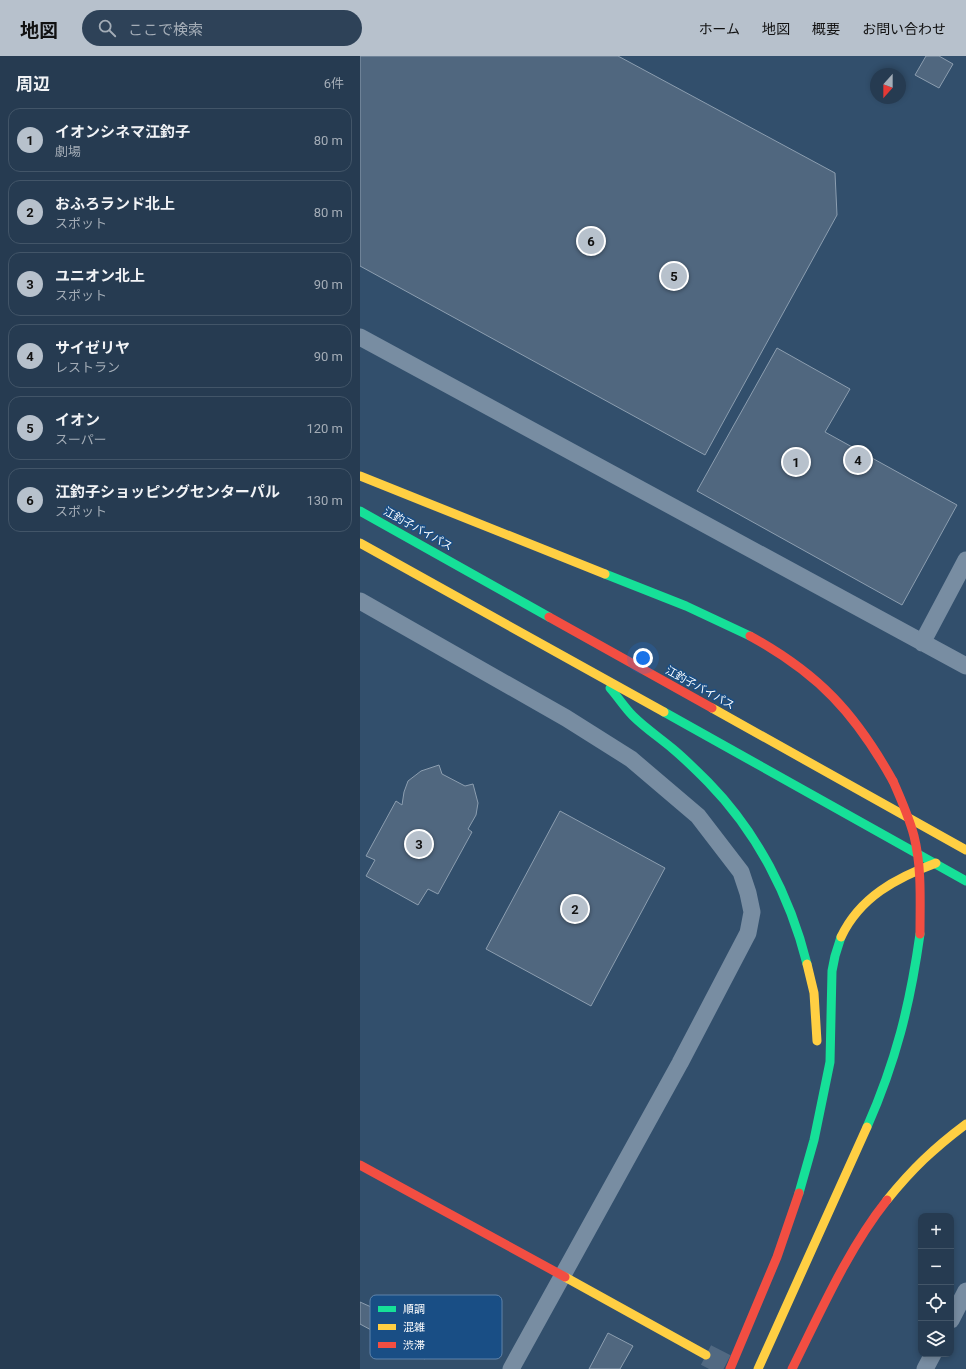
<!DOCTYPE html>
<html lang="ja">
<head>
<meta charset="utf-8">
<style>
  body { margin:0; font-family:Roboto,"Noto Sans JP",sans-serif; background:#2e4258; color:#f1f3f6 }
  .controls { position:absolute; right:12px; bottom:12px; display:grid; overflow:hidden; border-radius:8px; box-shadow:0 2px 6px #0003 }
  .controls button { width:36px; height:36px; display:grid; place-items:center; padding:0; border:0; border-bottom:1px solid #425568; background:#263b51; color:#f1f3f6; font:20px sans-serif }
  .compass { position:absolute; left:510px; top:12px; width:36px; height:36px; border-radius:50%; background:#263b51; box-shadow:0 2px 6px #0003; rotate:201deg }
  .you { position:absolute; left:283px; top:602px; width:14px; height:14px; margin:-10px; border:3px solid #fff; border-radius:50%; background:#1a73e8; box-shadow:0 0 0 6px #1a73e833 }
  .badge { display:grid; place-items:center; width:26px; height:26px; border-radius:50%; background:#b7c1cc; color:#111; font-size:13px; font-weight:700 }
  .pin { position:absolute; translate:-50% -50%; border:2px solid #fff; box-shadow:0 1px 4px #0006 }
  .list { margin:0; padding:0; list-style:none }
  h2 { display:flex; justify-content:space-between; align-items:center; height:52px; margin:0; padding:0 16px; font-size:17px }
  h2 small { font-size:13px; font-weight:400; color:#a4adb7 }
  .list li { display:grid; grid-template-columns:26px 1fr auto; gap:12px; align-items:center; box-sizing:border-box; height:64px; margin:0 8px 8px; padding:0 8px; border:1px solid #425568; border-radius:12px }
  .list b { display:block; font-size:15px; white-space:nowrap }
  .list p { margin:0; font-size:13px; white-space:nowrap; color:#a4adb7 }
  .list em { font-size:13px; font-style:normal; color:#a4adb7 }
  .icon { flex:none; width:22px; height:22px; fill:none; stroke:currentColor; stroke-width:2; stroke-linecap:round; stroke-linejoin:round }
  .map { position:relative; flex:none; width:606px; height:1313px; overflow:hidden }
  header { display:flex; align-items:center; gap:24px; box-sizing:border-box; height:56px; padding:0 20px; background:#b7c1cc; color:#111 }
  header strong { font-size:19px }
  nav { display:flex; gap:22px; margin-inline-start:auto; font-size:14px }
  .search { width:280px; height:36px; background:#2e4258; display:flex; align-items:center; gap:10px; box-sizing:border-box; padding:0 14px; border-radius:22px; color:#a4adb7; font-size:15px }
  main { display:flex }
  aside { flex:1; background:#263b51 }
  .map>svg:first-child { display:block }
</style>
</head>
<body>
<header>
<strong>地図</strong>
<div class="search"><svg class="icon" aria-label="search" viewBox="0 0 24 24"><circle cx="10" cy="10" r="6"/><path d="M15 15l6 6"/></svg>ここで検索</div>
<nav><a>ホーム</a><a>地図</a><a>概要</a><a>お問い合わせ</a></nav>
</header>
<main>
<aside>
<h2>周辺<small>6件</small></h2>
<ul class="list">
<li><span class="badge">1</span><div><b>イオンシネマ江釣子</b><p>劇場</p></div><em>80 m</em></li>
<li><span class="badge">2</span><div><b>おふろランド北上</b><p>スポット</p></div><em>80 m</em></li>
<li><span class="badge">3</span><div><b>ユニオン北上</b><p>スポット</p></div><em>90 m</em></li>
<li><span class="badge">4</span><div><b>サイゼリヤ</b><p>レストラン</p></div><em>90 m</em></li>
<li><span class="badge">5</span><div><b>イオン</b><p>スーパー</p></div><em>120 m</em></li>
<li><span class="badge">6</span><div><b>江釣子ショッピングセンターパル</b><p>スポット</p></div><em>130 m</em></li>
</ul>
</aside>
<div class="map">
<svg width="606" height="1313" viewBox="0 0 606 1313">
  <rect width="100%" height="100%" fill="#324f6c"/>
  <path fill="#50677f" stroke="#8c9eb0" d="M0 0H258L475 117 477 159 345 399 0 210Z
    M566 0H579L593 8 579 32 555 19Z
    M417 292 490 333 465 376 597 449 542 549 337 435Z
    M79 709 82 718 105 730 113 728 118 747 116 759 108 773 112 776 78 838 68 833 58 849 6 820 15 804 6 800 36 745 42 749 44 736 48 725 61 715Z
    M200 755 305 812 231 950 126 893Z
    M0 1246 47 1267 57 1248 87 1265 65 1303 0 1268Z
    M248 1277 273 1290 260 1313H229Z"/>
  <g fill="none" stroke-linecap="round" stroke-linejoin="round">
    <path stroke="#516982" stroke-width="22" stroke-dasharray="22 11" stroke-linecap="butt" d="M346 1299 373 1313"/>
    <path stroke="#788da2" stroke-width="17" d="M0 281 606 610
      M0 545 206 662 271 703 338 760 381 816 388 837 392 856 388 877 320 1007 151 1313
      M562 587 606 504
      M591 1264 606 1235
      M565 1313 573 1298"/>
    <path stroke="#16e098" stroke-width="9" d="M0 455 189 561
      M245 518 326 550 390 580
      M250 632C258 641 265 652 273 660 285 672 300 682 313 693 325 703 337 715 348 726 397 776 430 840 447 908
      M304 656 606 825
      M507 1071C536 1005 550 949 560 878
      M439 1137 454 1084 470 1006 472 915 475 900 481 881"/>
    <path stroke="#ffcf43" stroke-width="9" d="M0 420 245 518
      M0 487 304 656
      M352 652 606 794
      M481 881C500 841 536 822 576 807
      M447 908 454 937 457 985
      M527 1144C552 1113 574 1092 606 1068
      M205 1221 346 1299
      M398 1313 507 1071"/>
    <path stroke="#f24e42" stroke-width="9" d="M189 561 352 652
      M390 580C459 618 495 657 533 725
      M0 1109 205 1221
      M370 1313 417 1201 439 1137
      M432 1313C460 1257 488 1193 527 1144"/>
    <path stroke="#f24e42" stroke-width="9" d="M533 725C541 743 549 761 554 780 562 812 560 845 560 878"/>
  </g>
  <g text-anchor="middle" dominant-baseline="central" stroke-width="3" stroke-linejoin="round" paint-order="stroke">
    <g font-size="11" fill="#fff" stroke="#194e85">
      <text transform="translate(58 473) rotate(29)">江釣子バイパス</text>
      <text transform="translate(340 632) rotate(29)">江釣子バイパス</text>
    </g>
  </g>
  <rect x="10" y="1239" width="132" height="64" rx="6" fill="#194e85" stroke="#5e83aa" stroke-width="1"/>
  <rect x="18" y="1250" width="18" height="6" fill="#16e098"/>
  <rect x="18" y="1268" width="18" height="6" fill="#ffcf43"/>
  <rect x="18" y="1286" width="18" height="6" fill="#f24e42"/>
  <g font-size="11" fill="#fff">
    <text x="43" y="1257">順調</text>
    <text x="43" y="1275">混雑</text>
    <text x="43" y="1293">渋滞</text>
  </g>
</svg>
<div class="controls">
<button>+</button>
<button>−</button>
<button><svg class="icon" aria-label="locate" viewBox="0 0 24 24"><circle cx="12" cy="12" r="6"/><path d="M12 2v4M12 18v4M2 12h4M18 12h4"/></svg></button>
<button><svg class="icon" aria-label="layers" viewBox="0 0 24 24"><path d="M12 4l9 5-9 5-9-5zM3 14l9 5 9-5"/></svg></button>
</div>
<svg class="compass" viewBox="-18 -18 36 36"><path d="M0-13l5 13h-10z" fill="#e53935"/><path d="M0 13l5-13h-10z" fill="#a4adb7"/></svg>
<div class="you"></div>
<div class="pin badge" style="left:436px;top:406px">1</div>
<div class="pin badge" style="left:215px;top:853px">2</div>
<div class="pin badge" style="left:59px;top:788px">3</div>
<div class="pin badge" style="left:498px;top:404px">4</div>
<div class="pin badge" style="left:314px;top:220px">5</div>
<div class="pin badge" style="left:231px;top:185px">6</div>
</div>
</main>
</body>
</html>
